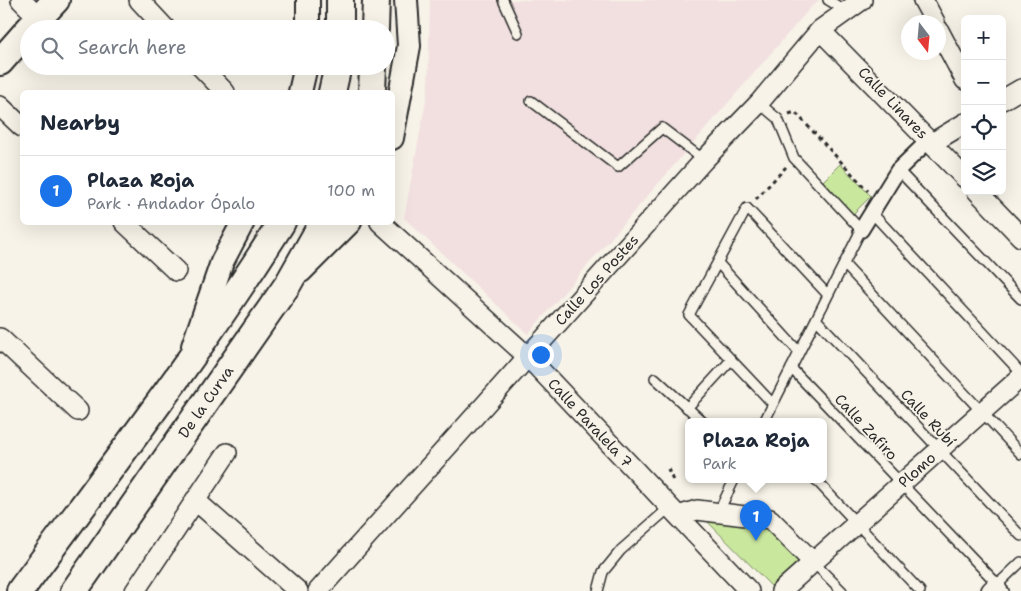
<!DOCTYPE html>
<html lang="en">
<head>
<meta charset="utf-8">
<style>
  body { margin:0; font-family:"Shantell Sans",sans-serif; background:#f2f2f3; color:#1f2937 }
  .controls { position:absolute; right:15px; top:15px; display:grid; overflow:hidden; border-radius:8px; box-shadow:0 5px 20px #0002 }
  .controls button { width:45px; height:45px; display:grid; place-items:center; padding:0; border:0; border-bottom:1px solid #e0e1e3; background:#fff; color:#1f2937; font:25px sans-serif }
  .compass { position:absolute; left:901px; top:15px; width:45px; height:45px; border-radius:50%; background:#fff; box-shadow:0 5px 20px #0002; rotate:164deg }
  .you { position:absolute; left:540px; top:354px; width:18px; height:18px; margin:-12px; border:4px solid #fff; border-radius:50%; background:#1a73e8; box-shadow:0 0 0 8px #1a73e833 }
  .badge { display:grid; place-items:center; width:32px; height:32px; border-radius:50%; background:#1a73e8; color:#fff; font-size:16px; font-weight:700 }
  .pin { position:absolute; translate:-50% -41px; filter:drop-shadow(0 1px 2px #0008) }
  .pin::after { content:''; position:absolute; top:26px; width:18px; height:15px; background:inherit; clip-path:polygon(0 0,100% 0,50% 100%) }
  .popup { position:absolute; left:685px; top:418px; width:142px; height:65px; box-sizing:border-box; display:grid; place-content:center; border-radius:8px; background:#fff; filter:drop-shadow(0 1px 4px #0005); font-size:16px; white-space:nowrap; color:#747a83 }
  .popup b { font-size:19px; color:#1f2937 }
  .popup::after { content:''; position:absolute; left:50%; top:100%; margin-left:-10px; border:10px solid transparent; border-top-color:#fff }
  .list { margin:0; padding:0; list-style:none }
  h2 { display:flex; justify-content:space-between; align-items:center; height:65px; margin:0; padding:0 20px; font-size:21px }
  h2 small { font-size:16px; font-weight:400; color:#747a83 }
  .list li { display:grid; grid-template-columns:32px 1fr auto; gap:15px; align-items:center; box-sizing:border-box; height:70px; padding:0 20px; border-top:1px solid #e0e1e3 }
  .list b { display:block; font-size:19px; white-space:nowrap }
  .list p { margin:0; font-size:16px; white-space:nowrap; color:#747a83 }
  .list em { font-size:16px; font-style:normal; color:#747a83 }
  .icon { flex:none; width:28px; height:28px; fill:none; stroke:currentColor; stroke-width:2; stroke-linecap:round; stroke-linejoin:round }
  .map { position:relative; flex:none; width:1021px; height:591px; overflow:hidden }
  .search { position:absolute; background:#fff; box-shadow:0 5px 20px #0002; left:20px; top:20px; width:375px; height:55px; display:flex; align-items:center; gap:12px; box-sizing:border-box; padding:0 18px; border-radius:28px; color:#747a83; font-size:19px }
  .panel { position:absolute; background:#fff; box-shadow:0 5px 20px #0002; left:20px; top:90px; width:375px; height:135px; border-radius:8px }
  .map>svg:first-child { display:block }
</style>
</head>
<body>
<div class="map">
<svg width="1021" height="591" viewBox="0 0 1021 591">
  <rect width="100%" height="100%" fill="#f7f3e8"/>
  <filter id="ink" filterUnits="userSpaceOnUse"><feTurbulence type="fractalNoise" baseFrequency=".02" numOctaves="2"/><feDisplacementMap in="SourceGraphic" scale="10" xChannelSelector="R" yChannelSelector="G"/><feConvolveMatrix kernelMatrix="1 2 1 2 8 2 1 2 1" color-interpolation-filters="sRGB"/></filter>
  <g filter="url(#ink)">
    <path fill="#f2e0e0" d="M430 0H820L812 6 528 334 404 218 428 90Z"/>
    <path fill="#cae79e" stroke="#7a8964" d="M840 164 871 196 852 215 821 183Z
      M700 514 769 523 802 558 771 586Z"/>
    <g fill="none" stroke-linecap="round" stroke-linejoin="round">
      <g stroke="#2b2b2b" stroke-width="12">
        <path id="service" d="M503 0 518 33
          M828 0 846 11
          M531 101 618 167 662 128 704 160
          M759 103 778 119 794 158 861 230 764 422
          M898 170 1021 299
          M872 213 1021 373
          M718 263 799 352
          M844 264 1021 454
          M816 319 1021 536
          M791 368 1004 591
          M655 378 703 422
          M773 404 689 315 747 208 828 295
          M687 408 731 360
          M816 480 920 591
          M718 513 734 480
          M814 563 842 591
          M996 586 1021 562
          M598 591 603 572 621 550 670 507"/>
      </g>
      <g stroke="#2b2b2b" stroke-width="18">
        <path id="pedestrian" d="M861 230 898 170 929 140"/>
      </g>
      <g stroke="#2b2b2b" stroke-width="22">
        <path id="minor" d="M21 0 39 18
          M139 0 166 29
          M923 0 935 22
          M938 29 965 80
          M820 30 965 178
          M200 66 225 92
          M1002 100 1021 89
          M0 106 22 127
          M932 143 965 123
          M977 191 1021 237
          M124 222 176 271
          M380 222 528 357 749 591
          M0 338 78 411
          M195 500 298 591
          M678 516 697 510 770 519 814 563
          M135 591 227 453
          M318 591 704 160 759 103 820 30 862 0
          M781 591 1021 377
          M991 591 996 586"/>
      </g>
      <g stroke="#2b2b2b" stroke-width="26">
        <path id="tertiary" d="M308 29V0
          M300 92 306 66
          M392 138 409 46 406 0
          M301 271 350 222
          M193 346 222 262 243 222"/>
      </g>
      <g stroke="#2b2b2b" stroke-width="30">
        <path id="secondary" d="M340 0V29
          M29 29 56 0
          M375 29 376 0
          M0 62 29 29
          M332 92 338 66
          M372 92 373 66
          M20 591C109 470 202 350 282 222
          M74 591 288 284 323 222"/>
      </g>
      <path stroke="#2b2b2b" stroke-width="3" stroke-dasharray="4 4" stroke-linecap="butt" d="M789 114 795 112 868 191
        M756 199 786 167
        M668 469 674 483"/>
      <use href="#service" stroke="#f7f3e8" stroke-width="9"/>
      <use href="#pedestrian" stroke="#f7f3e8" stroke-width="14"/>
      <use href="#minor" stroke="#f7f3e8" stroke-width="19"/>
      <use href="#tertiary" stroke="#f7f3e8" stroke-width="22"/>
      <use href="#secondary" stroke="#f7f3e8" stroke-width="26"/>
    </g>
  </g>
  <g text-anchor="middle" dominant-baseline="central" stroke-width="4" stroke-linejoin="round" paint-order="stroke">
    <g font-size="15" fill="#2b2b2b" stroke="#f7f3e8">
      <text transform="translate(893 103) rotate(46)">Calle Linares</text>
      <text transform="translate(597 280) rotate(-48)">Calle Los Postes</text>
      <text transform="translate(206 402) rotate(-55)">De la Curva</text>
      <text transform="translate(928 418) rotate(47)">Calle Rubí</text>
      <text transform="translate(590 423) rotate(47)">Calle Paralela 7</text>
      <text transform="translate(866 427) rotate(47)">Calle Zafiro</text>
      <text transform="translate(917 470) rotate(-42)">Plomo</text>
    </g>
  </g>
</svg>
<div class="controls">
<button>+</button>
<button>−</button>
<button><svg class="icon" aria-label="locate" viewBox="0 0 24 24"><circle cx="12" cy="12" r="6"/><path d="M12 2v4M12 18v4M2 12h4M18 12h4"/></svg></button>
<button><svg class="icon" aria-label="layers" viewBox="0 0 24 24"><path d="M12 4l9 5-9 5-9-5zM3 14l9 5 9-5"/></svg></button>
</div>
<svg class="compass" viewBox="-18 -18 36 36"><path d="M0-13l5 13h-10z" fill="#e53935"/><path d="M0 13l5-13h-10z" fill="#747a83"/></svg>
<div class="you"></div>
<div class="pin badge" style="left:756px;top:541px">1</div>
<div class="popup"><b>Plaza Roja</b>Park</div>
<div class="search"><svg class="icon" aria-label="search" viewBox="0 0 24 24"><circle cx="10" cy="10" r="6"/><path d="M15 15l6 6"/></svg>Search here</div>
<section class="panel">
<h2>Nearby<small></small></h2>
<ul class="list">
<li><span class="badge">1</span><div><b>Plaza Roja</b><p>Park · Andador Ópalo</p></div><em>100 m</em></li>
</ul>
</section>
</div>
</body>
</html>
